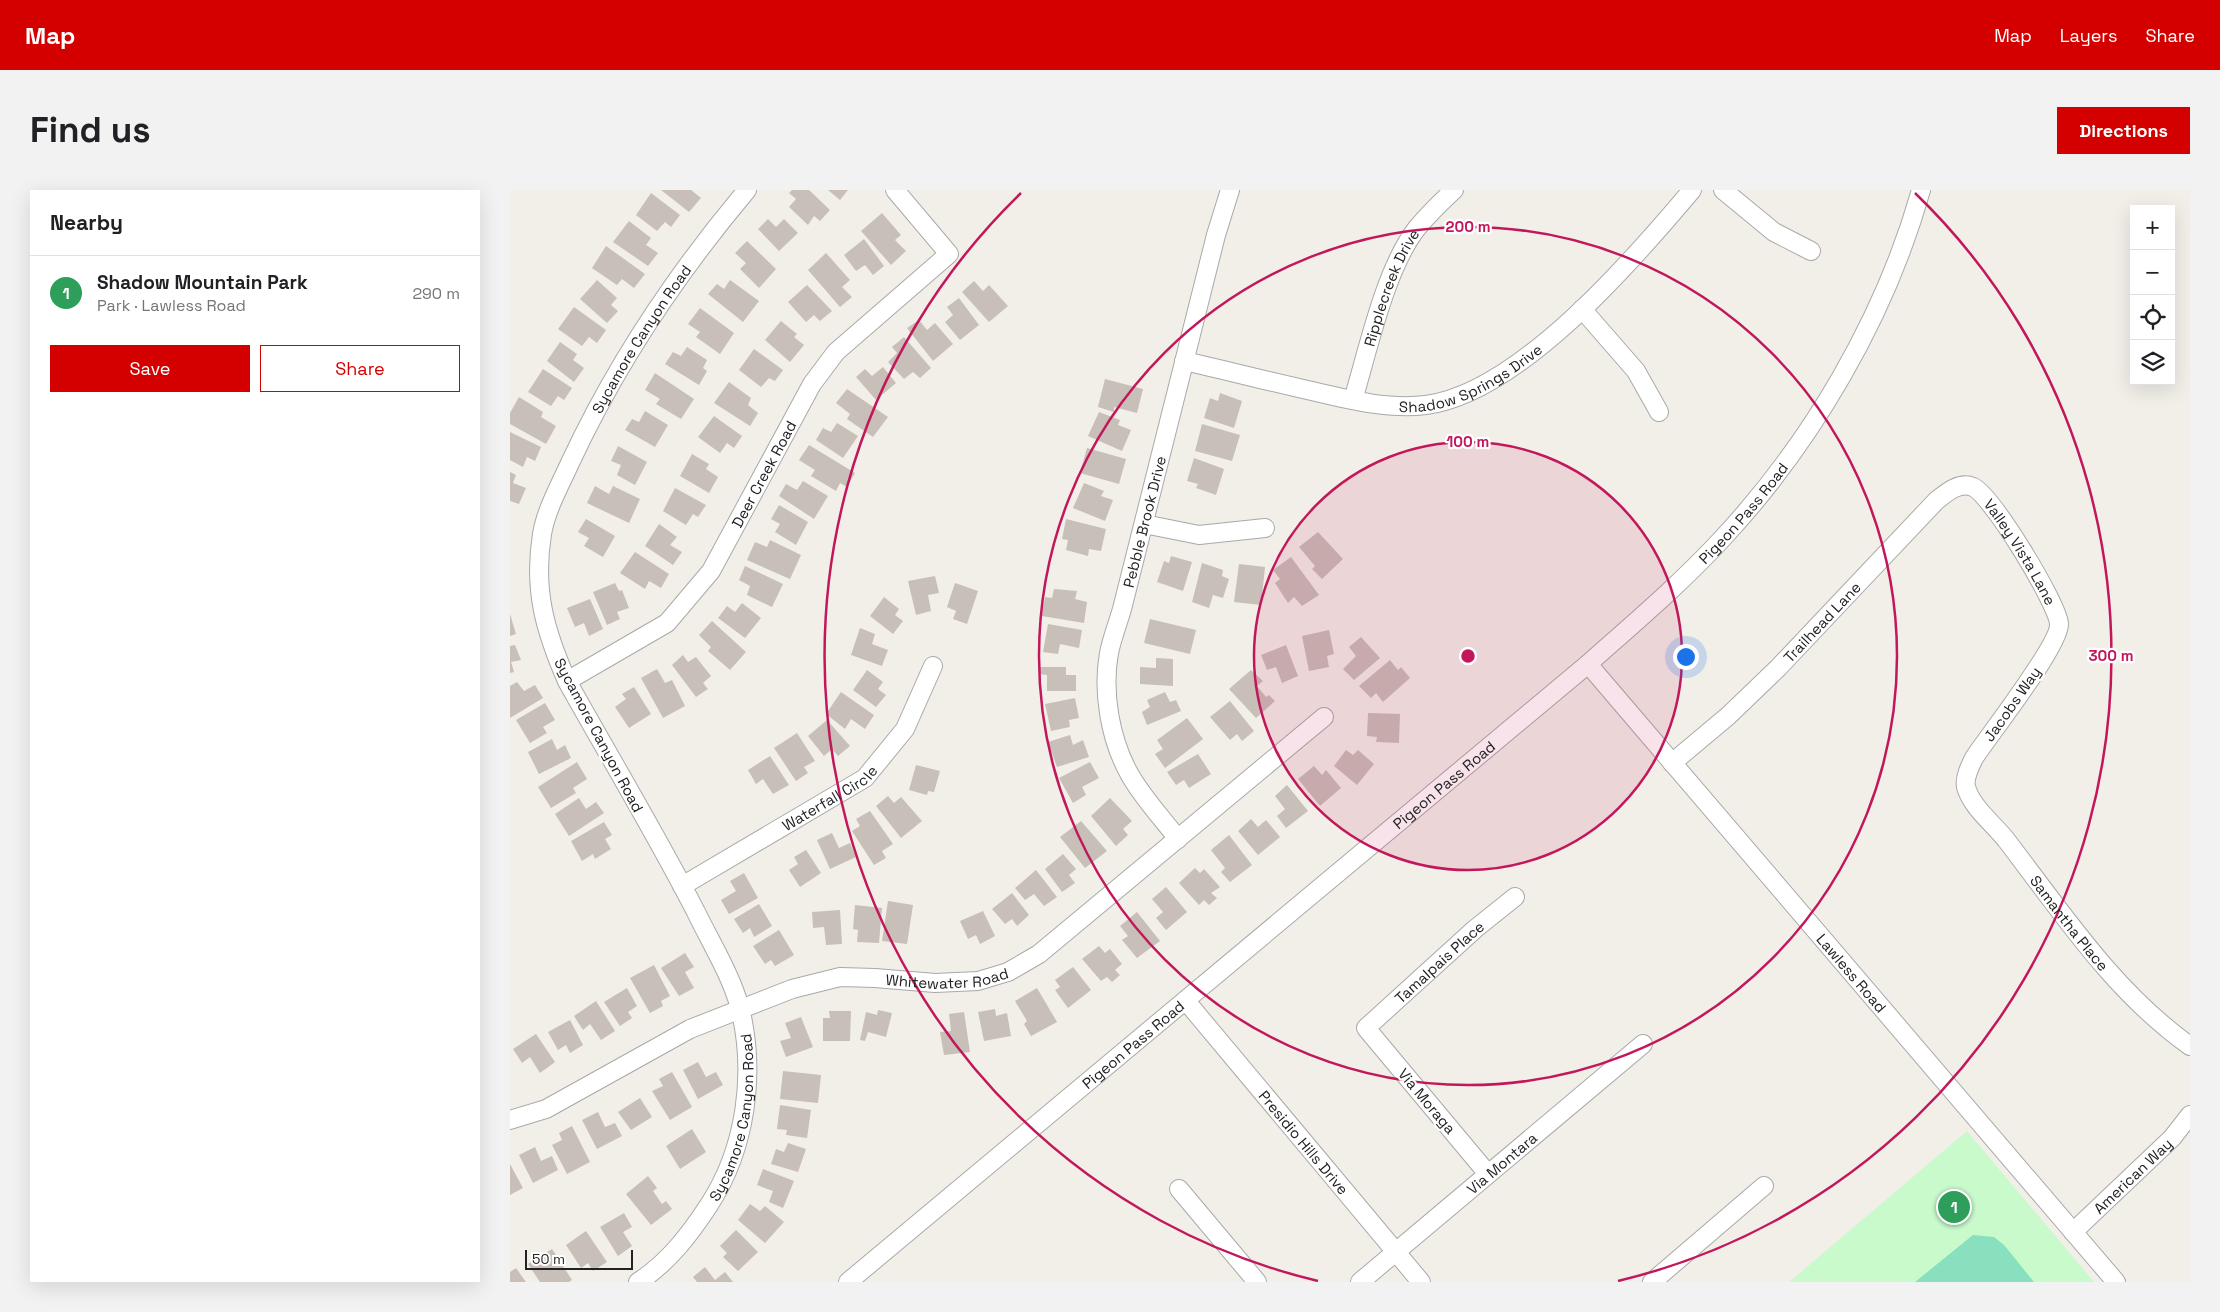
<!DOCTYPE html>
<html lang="en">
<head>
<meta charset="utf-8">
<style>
  body { margin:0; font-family:"Space Grotesk",sans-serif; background:#f2f2f2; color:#202124 }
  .controls { position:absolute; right:15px; top:15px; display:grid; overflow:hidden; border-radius:0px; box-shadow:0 5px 20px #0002 }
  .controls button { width:45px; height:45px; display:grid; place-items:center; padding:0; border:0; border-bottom:1px solid #e0e0e0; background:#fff; color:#202124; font:25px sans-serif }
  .scale { position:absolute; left:15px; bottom:12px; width:108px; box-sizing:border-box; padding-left:5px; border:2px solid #222; border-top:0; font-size:14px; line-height:18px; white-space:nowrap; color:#222; -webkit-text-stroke:4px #fff; paint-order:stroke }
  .you { position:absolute; left:1175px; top:466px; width:18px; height:18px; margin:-12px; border:4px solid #fff; border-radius:50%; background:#1a73e8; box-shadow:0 0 0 8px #1a73e833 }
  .badge { display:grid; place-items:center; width:32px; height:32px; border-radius:50%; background:#d40000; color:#fff; font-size:16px; font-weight:700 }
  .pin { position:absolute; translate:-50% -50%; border:2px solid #fff; box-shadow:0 1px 5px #0006 }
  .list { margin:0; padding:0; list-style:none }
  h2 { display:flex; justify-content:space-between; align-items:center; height:65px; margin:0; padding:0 20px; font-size:21px }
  h2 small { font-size:16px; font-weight:400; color:#757577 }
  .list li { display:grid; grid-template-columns:32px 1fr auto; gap:15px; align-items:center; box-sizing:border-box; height:75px; padding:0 20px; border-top:1px solid #e0e0e0 }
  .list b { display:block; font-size:19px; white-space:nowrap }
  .list p { margin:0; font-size:16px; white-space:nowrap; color:#757577 }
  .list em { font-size:16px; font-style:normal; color:#757577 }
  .actions { display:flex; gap:10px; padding:15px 20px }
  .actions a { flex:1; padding:11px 0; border:1px solid #d40000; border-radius:0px; text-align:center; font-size:18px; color:#d40000 }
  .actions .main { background:#d40000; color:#fff }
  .icon { flex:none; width:28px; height:28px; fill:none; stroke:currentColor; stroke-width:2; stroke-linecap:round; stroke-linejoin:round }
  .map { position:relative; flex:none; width:1680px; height:1092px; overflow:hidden; border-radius:0px }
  header { display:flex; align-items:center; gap:30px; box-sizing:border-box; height:70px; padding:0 25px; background:#d40000; color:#fff }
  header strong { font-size:24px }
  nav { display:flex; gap:28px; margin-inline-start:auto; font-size:18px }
  .intro { display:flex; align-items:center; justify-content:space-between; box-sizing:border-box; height:120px; padding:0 30px }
  h1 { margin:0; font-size:35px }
  .button { padding:12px 22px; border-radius:0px; background:#d40000; color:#fff; font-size:18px; font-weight:700 }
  main { display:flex; gap:30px; padding:0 30px }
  aside { flex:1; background:#fff; border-radius:0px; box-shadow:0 5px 20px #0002 }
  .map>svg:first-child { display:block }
</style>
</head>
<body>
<header>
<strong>Map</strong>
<nav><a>Map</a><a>Layers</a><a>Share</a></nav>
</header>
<div class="intro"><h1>Find us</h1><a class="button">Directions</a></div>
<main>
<aside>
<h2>Nearby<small></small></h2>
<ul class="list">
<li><span class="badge" style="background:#2e9e5b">1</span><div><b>Shadow Mountain Park</b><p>Park · Lawless Road</p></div><em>290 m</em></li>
</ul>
<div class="actions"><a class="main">Save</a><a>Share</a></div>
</aside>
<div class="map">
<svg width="1680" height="1092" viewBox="0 0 1680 1092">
  <rect width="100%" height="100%" fill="#f2efe9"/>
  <path fill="#c8facc" d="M1457 941 1584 1092H1279Z"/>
  <path fill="#88e0be" d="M1463 1045 1484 1047 1494 1055 1524 1092H1405Z"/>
  <path fill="#c7bfb8" d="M151 0H181L191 8 179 22Z
    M282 0H299L320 20 310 31 304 26 298 35 279 17 286 9 279 3Z
    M318 0H338L330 10Z
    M141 3 170 25 161 37 155 32 147 41 126 25Z
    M372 23 391 45 385 50 396 61 381 75 351 41Z
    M258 29 266 37 274 29 288 43 269 61 248 39Z
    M119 31 141 48 136 55 148 63 138 76 103 52Z
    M354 49 374 76 363 85 355 75 346 81 334 65Z
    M237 51 266 79 249 98 230 79 236 73 225 63Z
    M96 56 135 84 124 98 112 89 107 95 82 78Z
    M316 63 340 90 332 97 342 107 330 117 298 80Z
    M87 90 107 108 101 115 108 121 97 133 70 109Z
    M220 90 249 111 233 132 198 104 207 94 214 99Z
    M464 91 473 101 479 95 498 116 479 132 452 102Z
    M297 95 322 121 310 131 304 125 296 132 278 112Z
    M449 108 469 135 450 150 435 132 443 125 437 117Z
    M64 117 96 140 87 153 79 147 72 156 48 139Z
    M190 118 224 143 210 164 186 147 190 142 178 134Z
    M409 130 417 140 425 133 443 154 423 171 397 138Z
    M271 131 287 144 284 147 294 155 280 172 255 150Z
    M394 147 421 178 410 188 403 182 394 189 378 172 387 163 382 157Z
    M50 152 67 164 63 170 74 178 64 192 37 171Z
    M177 157 197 170 193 178 197 181 189 195 155 174 163 162 171 166Z
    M244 159 273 180 265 191 259 188 251 197 229 180Z
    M373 177 386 193 366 210 346 187 355 179 362 186Z
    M33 179 62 198 54 210 48 206 41 216 18 202Z
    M145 183 184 209 171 229 146 214 150 209 135 200Z
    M595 189 633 199 627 223 604 217V222L588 217Z
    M219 192 241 208 238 215 248 223 240 236 204 213Z
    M337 199 378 227 363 247 337 229 340 224 326 213Z
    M710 203 732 211 724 238 694 228 700 208 708 211Z
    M9 207 33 222 31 227 46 236 36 254 0 234V223Z
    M135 221 158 235 145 257 115 240 122 229 129 232Z
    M589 222 610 230 608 235 621 240 612 261 578 246Z
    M204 226 232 246 224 258 217 253 210 263 188 247Z
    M327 233 348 246 333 268 306 250 313 238 321 242Z
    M692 234 730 245 722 271 685 261Z
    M0 242 31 257 25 271 17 267 13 277 0 270Z
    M299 255 345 283 337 297 330 293 326 301 301 286 305 280 289 270Z
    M108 256 137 272 125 295 107 285 111 275 101 271Z
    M577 258 616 269 609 294 570 283Z
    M182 264 199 274 196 279 208 287 199 303 170 286Z
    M684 268 714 279 706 305 686 298 688 294 677 291Z
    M0 282 6 285 3 293 16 298 9 314 0 311Z
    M293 291 318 306 304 329 269 306 276 294 287 300Z
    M574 293 594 301 591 306 603 310 595 331 563 318Z
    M85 296 99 304 103 296 130 309 119 333 77 313Z
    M165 298 196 315 188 327 183 324 176 335 153 321Z
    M269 315 298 332 286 355 265 342 270 334 261 329Z
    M76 329 105 346 93 367 74 356 79 348 68 342Z
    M556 329 596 339 591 361 579 359 578 366 556 360 558 350 552 349Z
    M149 334 167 347 160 355 172 362 163 375 135 356Z
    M808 342 833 369 812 389 802 379 805 376 789 357Z
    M260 350 291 365 280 389 237 370 245 352 257 357Z
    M125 362 159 384 151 398 139 391 135 399 110 383Z
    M661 366 682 372 673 401 647 392 654 371 659 373Z
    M781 367 809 405 792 416 784 407 778 413 765 393 770 389 763 380Z
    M692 373 713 380 712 386 719 389 713 408 703 405 699 418 682 412Z
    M729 374 755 377 751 415 724 412Z
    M235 376 273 394 262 417 237 405 240 396 229 390Z
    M425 386 429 403 418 405 421 421 406 425 398 391Z
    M105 393 109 401 112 400 119 418 107 422 110 429 97 435 83 402Z
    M445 393 468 401 457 434 443 429 446 421 437 417Z
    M544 399 567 401 565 409 577 412 574 433 532 426 535 407 542 408Z
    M374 407 389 419 385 425 393 431 383 444 360 426Z
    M80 409 93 439 79 446 74 433 65 437 57 418Z
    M232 413 251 428 235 448 208 428 217 416 225 422Z
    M0 424 6 444 0 446Z
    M640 429 686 440 680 464 634 453Z
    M202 431 236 462 220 480 198 461 201 457 189 445Z
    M538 434 572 440 569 458 550 454 548 464 533 462Z
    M350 438 365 444 362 454 378 460 372 476 341 465Z
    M819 440 824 464 817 466 819 477 799 481 792 446Z
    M851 447 870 468 844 490 833 479 846 466 839 457Z
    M5 455 11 470 1 472 4 482 0 483V456Z
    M776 455 788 486 772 493 766 477 757 480 751 465Z
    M173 465 178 472 186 467 201 486 193 493 198 499 186 507 162 475Z
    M646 468 663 469V496L630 494V477L646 478Z
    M880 470 888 480 891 477 900 488 873 512 866 503 861 508 849 496Z
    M528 477H556V485H566V501H537V485L529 484Z
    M147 479 155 493 162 490 175 516 153 528 131 488Z
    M357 480 373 492 368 499 376 505 366 517 343 500Z
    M741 480 753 491 747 496 756 507 759 505 765 511 746 528 719 499Z
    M7 492 14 501 25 495 33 508 0 528V496Z
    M124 497 141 524 119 538 105 517 116 509 112 504Z
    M331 502 364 525 355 539 341 529 335 539 316 524Z
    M655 502 660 512 666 510 671 521 637 535 632 522 640 517 637 510Z
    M565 508 569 528 559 530 560 537 541 541 535 514Z
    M720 511 744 541 732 551 727 544 720 550 700 527Z
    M35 513 45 530 33 537 37 543 20 553 6 530Z
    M858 523 890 524 889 553 866 552 867 547 857 546Z
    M677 528 693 549 655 578 645 564 653 559 647 550Z
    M317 530 340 556 328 566 322 559 314 566 298 546Z
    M287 543 305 571 294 577 298 583 286 591 264 558Z
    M560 545 563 555 573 550 579 567 547 577 538 552Z
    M42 549 47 560 55 555 61 568 29 584 18 562Z
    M836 560 843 565 848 560 864 574 847 595 824 576Z
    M688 564 701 584 679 598 674 590 666 595 657 582Z
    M260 566 279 595 263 604 253 589 246 594 238 580Z
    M67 572 77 589 63 598 66 603 41 618 28 597Z
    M580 572 589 588 572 597 576 605 563 613 549 588Z
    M406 575 430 581 424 602 418 601 417 605 399 600Z
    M804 576 812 585 816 580 831 598 810 616 788 589Z
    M777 595 798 621 776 638 767 626 775 619 765 606Z
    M378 606 384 613 391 607 412 631 391 648 366 616Z
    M69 608 76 619 86 612 94 623 59 646 45 624Z
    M600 608 622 631 613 639 618 645 606 656 581 626Z
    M360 621 383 654 372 661 376 668 364 675 342 641 350 636 346 629Z
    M741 629 748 637 756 630 770 647 748 665 728 641Z
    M571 631 597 661 575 678 550 647Z
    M94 632 102 645 95 649 101 659 85 669 83 664 72 671 61 651Z
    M322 643 329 658 340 653 346 667 320 679 307 650Z
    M719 645 742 675 720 692 711 682 715 678 701 660Z
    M296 660 311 683 290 697 279 680 288 674 284 667Z
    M553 664 566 679 559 685 565 693 552 702 535 679Z
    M685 678 690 683 694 679 710 697 701 703 707 708 699 715 694 710 689 715 669 693Z
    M526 680 547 707 534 716 524 704 515 710 505 698Z
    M234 683 248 708 219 724 211 710 226 701 220 691Z
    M656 697 677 722 656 740 646 728 653 722 642 709Z
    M502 703 519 725 507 736 502 729 495 734 482 719Z
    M378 711 403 715 397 754 372 751Z
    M249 714 262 736 244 747 240 738 233 743 224 729Z
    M345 715 372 718 369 753 347 752 348 740 343 739Z
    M330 720 332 754 316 755 314 737 303 738 302 722Z
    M473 721 485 746 470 754 466 745 458 749 450 731Z
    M627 722 650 751 627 768 612 750 618 746 610 736Z
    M269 740 284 765 265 776 261 770 255 774 243 756Z
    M589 756 595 763 600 759 612 774 605 780 610 785 602 792 597 787 591 791 572 769Z
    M175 763 184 777 175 782 184 798 169 806 151 778Z
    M144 775 160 806 151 811 153 816 140 823 120 788Z
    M563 777 581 800 558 818 545 800 550 797 545 790Z
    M117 798 127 816 118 822 122 828 110 836 94 812Z
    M527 798 547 832 521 846 514 834 517 831 505 811Z
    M86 811 105 841 91 850 80 834 73 840 64 826Z
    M485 819 486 826 497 823 501 846 474 851 468 822Z
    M368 820 382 823 376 847 358 842 355 851 350 850 356 822 367 825Z
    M319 821H341L340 851H313V828H320Z
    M454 822 460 862 434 865 430 842 441 841 439 824Z
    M291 827 303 857 276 867 270 851 281 848 275 833Z
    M60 830 73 855 60 863 56 855 48 860 38 842Z
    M26 844 45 872 30 883 20 867 12 873 3 859Z
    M188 872 196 887 206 882 213 895 188 909 173 880Z
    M273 881 311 885 308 913 270 909Z
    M162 882 182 917 160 930 142 901 153 896 149 889Z
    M130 908 142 927 121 940 108 922Z
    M270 915 301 920 297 948 276 945 277 940 267 939Z
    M88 922 95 937 105 933 112 946 87 959 72 930Z
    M62 936 80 972 57 984 42 955 52 950 49 943Z
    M182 939 196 962 170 979 156 956Z
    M278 953 296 959 288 982 261 974 266 959 274 962Z
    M25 957 31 971 42 966 48 980 23 993 9 965Z
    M0 974 13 998 0 1005Z
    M253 979 284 991 273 1018 259 1012 263 1001 247 995Z
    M138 986 147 998 143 1001 152 1014 156 1011 162 1019 141 1035 116 1004Z
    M240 1014 250 1021 255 1016 274 1032 255 1053 228 1030Z
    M114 1023 122 1037 113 1042 122 1056 108 1066 90 1037Z
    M226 1040 248 1062 228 1081 213 1067 217 1063 210 1056Z
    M76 1041 97 1072 83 1081 78 1073 71 1078 56 1055Z
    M42 1059 62 1090 59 1092H30L18 1074Z
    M195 1077 205 1090 215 1082 223 1092H187L183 1087Z
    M6 1078 16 1092H0V1082Z"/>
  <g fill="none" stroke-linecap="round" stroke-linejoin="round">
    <g stroke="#a9a9a9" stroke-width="20">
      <g id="minor">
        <path d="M1213 0 1264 42 1301 61"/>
        <path d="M1072 119 1126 181 1149 222"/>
        <path id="s1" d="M674 171C714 180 753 190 793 199 832 208 875 220 916 215 1009 203 1124 69 1182 0"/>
        <path id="s2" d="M843 210C858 160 875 79 907 38 918 25 931 12 944 0"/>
        <path d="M634 334 689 345 755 338"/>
        <path id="s3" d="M1078 474 1606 1092"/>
        <path id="s4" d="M57 491 157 433 201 381 302 194 326 162 439 64 385 0"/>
        <path id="s5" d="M1162 573 1218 526 1268 478 1426 311C1436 303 1449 291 1463 297 1481 304 1548 414 1549 434 1550 455 1479 545 1464 568 1460 576 1454 588 1456 597 1462 618 1484 634 1497 651 1553 724 1604 802 1680 856"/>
        <path id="s6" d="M668 649C652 628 633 608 620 585 600 550 592 502 599 463 602 448 608 433 612 419L706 45 720 0"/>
        <path id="s7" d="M172 696 355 588 395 539 423 476"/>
        <path id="s8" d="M676 811 911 1092"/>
        <path id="s9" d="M0 930 36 919 180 839 282 799 330 787 365 788 425 793 468 791 498 782 529 764 814 527"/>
        <path id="s10" d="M978 984 856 838 965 739 1005 707"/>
        <path d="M669 999 747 1092"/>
        <path id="s11" d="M1563 1042 1662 948 1680 925"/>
        <path id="s12" d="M128 1092C158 1073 180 1044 199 1015 236 958 246 884 230 818 221 785 201 753 186 722 146 644 100 568 57 491 35 441 23 400 32 344 36 320 50 295 60 273 105 176 168 82 237 0"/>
        <path id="s13" d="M338 1092 1078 474C1123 434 1169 395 1210 351 1301 254 1375 128 1411 0"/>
        <path id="s14" d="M850 1092 1133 854"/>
        <path d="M1142 1092 1254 996"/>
      </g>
    </g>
    <use href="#minor" stroke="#fff" stroke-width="18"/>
  </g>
  <circle cx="958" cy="466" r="214" fill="#c2185b" fill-opacity=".12"/>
  <g fill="none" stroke="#c2185b" stroke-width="2.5">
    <circle cx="958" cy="466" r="214"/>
    <circle cx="958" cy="466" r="429"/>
    <path d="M808 1091A643 643 0 0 1 511 3M1405 3A643 643 0 0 1 1108 1091"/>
  </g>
  <g text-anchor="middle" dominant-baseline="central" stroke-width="4.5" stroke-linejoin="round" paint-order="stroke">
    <g font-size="15" fill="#222" stroke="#fff">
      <text stroke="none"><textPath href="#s2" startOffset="119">Ripplecreek Drive</textPath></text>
      <text stroke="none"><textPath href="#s12" startOffset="1052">Sycamore Canyon Road</textPath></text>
      <text stroke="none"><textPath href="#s1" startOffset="298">Shadow Springs Drive</textPath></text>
      <text stroke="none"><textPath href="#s4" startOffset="294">Deer Creek Road</textPath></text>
      <text stroke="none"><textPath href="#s13" startOffset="1181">Pigeon Pass Road</textPath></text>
      <text stroke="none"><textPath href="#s6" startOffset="342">Pebble Brook Drive</textPath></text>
      <text stroke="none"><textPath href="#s5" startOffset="495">Valley Vista Lane</textPath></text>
      <text stroke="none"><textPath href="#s5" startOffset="206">Trailhead Lane</textPath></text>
      <text transform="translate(1502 514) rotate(-55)">Jacobs Way</text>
      <text transform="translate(89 545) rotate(62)">Sycamore Canyon Road</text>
      <text stroke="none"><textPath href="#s13" startOffset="776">Pigeon Pass Road</textPath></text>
      <text stroke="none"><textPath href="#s7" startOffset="172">Waterfall Circle</textPath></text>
      <text stroke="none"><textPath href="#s5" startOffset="939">Samantha Place</textPath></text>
      <text stroke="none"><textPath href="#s10" startOffset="289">Tamalpais Place</textPath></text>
      <text stroke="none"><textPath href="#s9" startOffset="469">Whitewater Road</textPath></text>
      <text stroke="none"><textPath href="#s3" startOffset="406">Lawless Road</textPath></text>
      <text stroke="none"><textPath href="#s13" startOffset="371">Pigeon Pass Road</textPath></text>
      <text transform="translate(917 911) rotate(50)">Via Moraga</text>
      <text stroke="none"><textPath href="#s12" startOffset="198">Sycamore Canyon Road</textPath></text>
      <text stroke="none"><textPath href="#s8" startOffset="184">Presidio Hills Drive</textPath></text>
      <text stroke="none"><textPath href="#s14" startOffset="185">Via Montara</textPath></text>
      <text stroke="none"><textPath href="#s11" startOffset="82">American Way</textPath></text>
    </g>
  </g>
  <circle cx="958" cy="466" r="8" fill="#c2185b" stroke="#fff" stroke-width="2.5"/>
  <g font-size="15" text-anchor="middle" font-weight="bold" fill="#c2185b" stroke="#fff" stroke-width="4.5" stroke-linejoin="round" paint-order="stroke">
    <text x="958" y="42">200 m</text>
    <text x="958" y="257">100 m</text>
    <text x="1601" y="471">300 m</text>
  </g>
</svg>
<div class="controls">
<button>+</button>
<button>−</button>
<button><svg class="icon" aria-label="locate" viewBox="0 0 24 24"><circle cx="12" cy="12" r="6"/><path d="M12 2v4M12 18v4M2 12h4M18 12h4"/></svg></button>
<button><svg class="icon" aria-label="layers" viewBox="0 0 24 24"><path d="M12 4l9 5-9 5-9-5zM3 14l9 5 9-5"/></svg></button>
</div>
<div class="scale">50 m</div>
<div class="you"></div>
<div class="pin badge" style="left:1444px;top:1017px;background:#2e9e5b">1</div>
</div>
</main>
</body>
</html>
